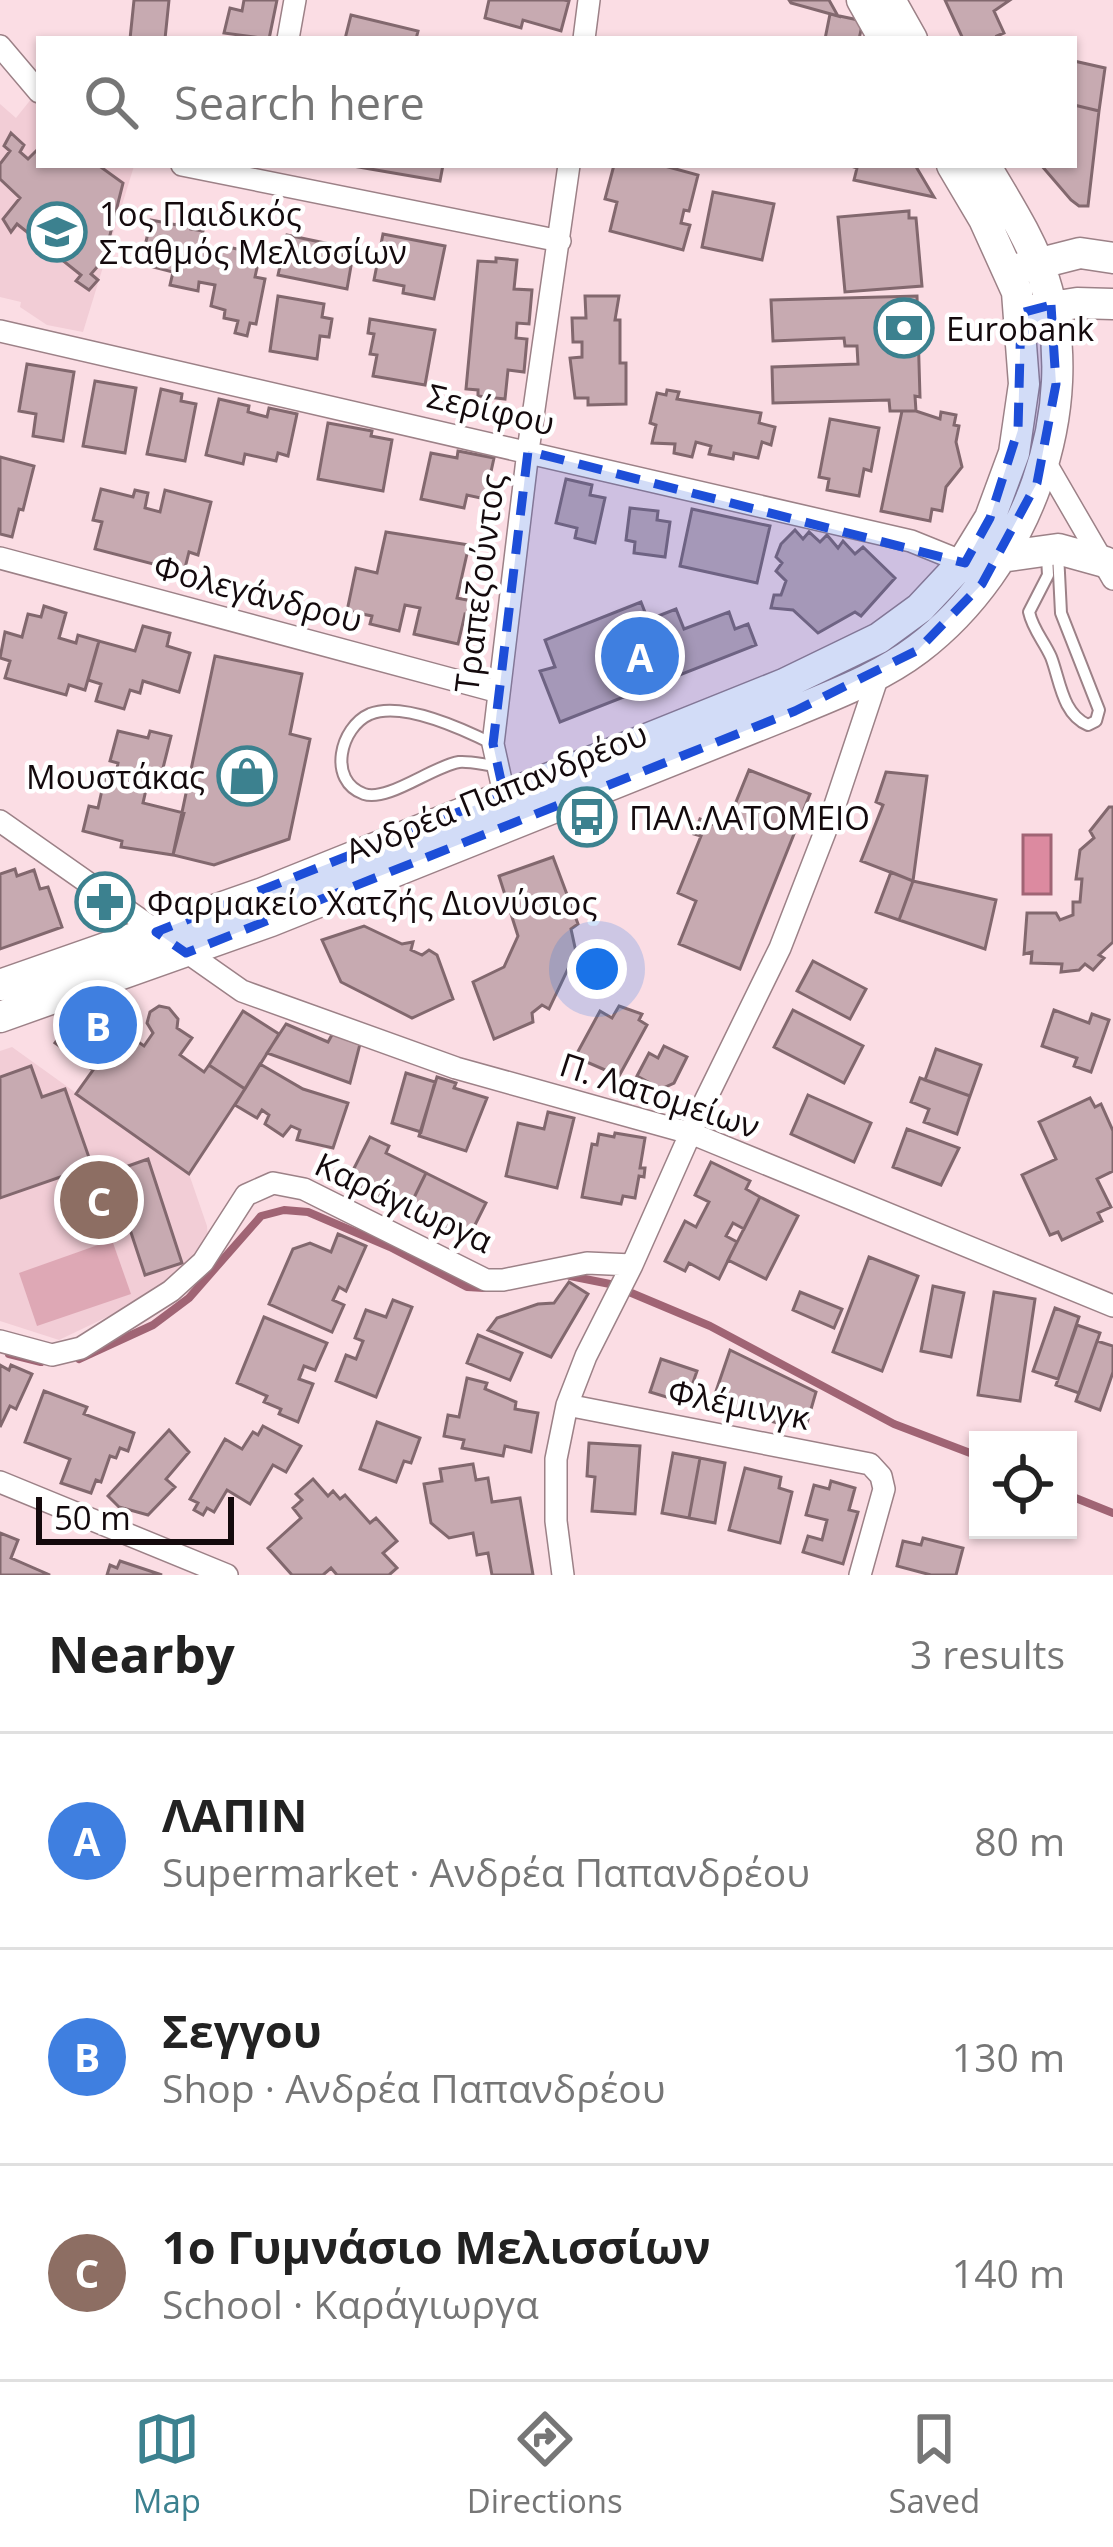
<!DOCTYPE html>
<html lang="en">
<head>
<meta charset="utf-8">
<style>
  body { margin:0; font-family:"Open Sans",sans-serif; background:#f6f6f6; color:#222 }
  .controls { position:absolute; right:36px; bottom:36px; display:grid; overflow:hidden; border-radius:0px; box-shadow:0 3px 9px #0004 }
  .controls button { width:108px; height:108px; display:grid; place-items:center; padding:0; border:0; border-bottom:3px solid #e0e0e0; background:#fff; color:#222; font:60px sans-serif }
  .scale { position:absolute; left:36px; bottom:30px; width:198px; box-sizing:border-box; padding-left:12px; border:6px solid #140a0d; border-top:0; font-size:33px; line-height:42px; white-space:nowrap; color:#140a0d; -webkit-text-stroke:9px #fff; paint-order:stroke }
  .you { position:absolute; left:597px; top:969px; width:42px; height:42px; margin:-30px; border:9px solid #fff; border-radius:50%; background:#1a73e8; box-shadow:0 0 0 18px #1a73e833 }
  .badge { display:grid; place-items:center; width:78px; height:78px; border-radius:50%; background:#3c818f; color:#fff; font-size:39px; font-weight:700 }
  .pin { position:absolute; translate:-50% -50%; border:6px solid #fff; box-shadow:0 3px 12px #0006 }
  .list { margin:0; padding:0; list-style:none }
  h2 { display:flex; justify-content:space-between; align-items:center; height:156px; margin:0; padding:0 48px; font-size:51px }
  h2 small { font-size:39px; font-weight:400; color:#767676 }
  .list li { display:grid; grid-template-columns:78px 1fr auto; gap:36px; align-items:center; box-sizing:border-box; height:216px; padding:0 48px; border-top:3px solid #e0e0e0 }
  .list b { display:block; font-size:45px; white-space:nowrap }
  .list p { margin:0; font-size:39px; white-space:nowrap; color:#767676 }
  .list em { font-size:39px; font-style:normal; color:#767676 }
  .icon { flex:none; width:66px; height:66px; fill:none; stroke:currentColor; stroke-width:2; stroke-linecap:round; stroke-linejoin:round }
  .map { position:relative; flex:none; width:1113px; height:1575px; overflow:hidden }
  .search { position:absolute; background:#fff; box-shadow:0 3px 9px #0004; left:36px; right:36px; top:36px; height:132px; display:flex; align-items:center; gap:30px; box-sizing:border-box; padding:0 42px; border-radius:0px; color:#767676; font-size:45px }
  .sheet { height:804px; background:#fff }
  nav { display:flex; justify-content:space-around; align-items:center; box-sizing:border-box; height:168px; border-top:3px solid #e0e0e0; background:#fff; font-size:33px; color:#767676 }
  nav a { display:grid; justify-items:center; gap:6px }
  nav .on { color:#3c818f }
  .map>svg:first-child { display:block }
</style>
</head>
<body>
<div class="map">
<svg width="1113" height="1575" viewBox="0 0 1113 1575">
  <rect width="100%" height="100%" fill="#fbdde4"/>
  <path fill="#f2cdd6" d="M32 98 39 104V165L134 166 83 332 47 325 20 307 21 302 0 297V104L16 118Z
    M12 1047 189 1174 207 1226 209 1252 157 1293 59 1340 0 1321V1051Z"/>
  <path fill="#dea8b5" d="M112 1240 131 1294 37 1326 19 1273Z"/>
  <path fill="#dc8aa0" stroke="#a06474" stroke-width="3" d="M1023 835H1051V894H1023Z"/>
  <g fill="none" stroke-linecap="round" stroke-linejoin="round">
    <path stroke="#a06474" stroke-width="8" d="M570 1276 610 1284 710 1326 894 1424 978 1456
      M9 1354 41 1362
      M79 1359 153 1325 189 1298 261 1216 284 1210 308 1212 390 1247 467 1287 484 1288
      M1068 1495 1113 1513"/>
  </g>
  <path fill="#c7aab1" stroke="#82686e" stroke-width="3" d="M134 0H169L165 39H130Z
    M244 0H277L269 39 224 33 230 8 242 11Z
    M489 0H564L569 1 561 31 523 20 521 28 485 18Z
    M789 0H829L838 16 791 3Z
    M945 0H1010L994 11 1004 33 997 36 999 39H963Z
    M830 14 863 21 859 39H825Z
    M351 15 418 31 416 39H345Z
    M1074 61 1105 68 1099 111 1074 105Z
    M1074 105 1099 111 1088 206H1079L1071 200 1041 165H1074Z
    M11 133 24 145 20 152 28 159 39 148V165H98L123 183 104 259 91 274 98 280 89 290 76 281 81 275 17 224 11 232 3 219 20 198 0 179V164L10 151 4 146Z
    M347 165H443L440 181Z
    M614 165H661L698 175 689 211 684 210 681 223 690 225 683 250 610 231 617 202 605 199Z
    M848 165H915L934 197 854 180 857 168Z
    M713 192 774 204 762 260 702 247Z
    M909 211V218H916L922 286 845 292 838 217Z
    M178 219 192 222 191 229 203 231 200 243 213 249 227 251 228 247 260 254 255 277 265 279 256 324 250 323 247 336 235 333 238 321 224 318 225 310 211 306 215 285 199 282 198 291 170 285 173 272 153 267 157 249 145 246 151 220 177 225Z
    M383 234 445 246 434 299 403 293 404 286 374 280Z
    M287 235 344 247 341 264 351 266 347 289 278 275Z
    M496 258 517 260 514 289 532 290 529 324 517 323 516 338 527 339 524 372 508 370 505 399 478 396V390L466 389 478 261 496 262Z
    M278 296 324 304 322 317 332 319 329 337 320 336 317 359 270 351Z
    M585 296H619L615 320H620V363H626V404L588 405V398H575L570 358 582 357V342H573L572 318H586Z
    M917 296 920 397 915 396 916 411H890L889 400 773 403 772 367 858 364 857 346H845L844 338 773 341 771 300Z
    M370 319 435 330 425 385 373 376 377 355 370 354 374 334 368 333Z
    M27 364 74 372 63 441 33 436 36 414 19 411Z
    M95 381 136 388 125 453 83 446Z
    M161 389 182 394 181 401 196 404 185 461 147 454Z
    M667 390 679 392 677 399 761 413 759 423 775 427 771 445 762 442 758 458 734 453 733 459 709 454 711 446 696 442 692 457 674 453 675 444 652 443 656 425 650 423 657 393 666 395Z
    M219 399 249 406 248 412 267 417 269 408 297 414 288 456 278 453 276 461 245 454 243 464 206 455Z
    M902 411H916L940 419 941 412 956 415 954 425 959 426 956 442 962 467 946 487 942 511 932 509 930 521 881 511Z
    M830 419 879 428 871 471 864 469 859 496 827 490 829 479 819 477Z
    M328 423 372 431 371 436 392 440 383 491 318 479Z
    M458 451 494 458 485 499 467 495 464 508 421 499 431 453 457 458Z
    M0 457 34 466 23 510 19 509 12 537 0 534Z
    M566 479 592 485 590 495 605 498 595 543 575 538 577 528 556 523Z
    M101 489 133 497 135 490 148 493 145 508 160 512 165 490 211 502 198 555 189 552 184 572 95 549 102 522 93 520Z
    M630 508 658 511 657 520 670 522 665 557 634 553 635 542 626 540Z
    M692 509 770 526 757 583 680 566Z
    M795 530 803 539 809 532 820 542 827 535 838 548 843 541 855 554 863 547 895 578 861 616 855 612 818 633 793 610 771 608 774 595H781L786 581 776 571 782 563 776 557 781 544Z
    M386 532 469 545 457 598 472 601 470 615 465 614 458 644 414 634 420 608 405 605 399 631 370 624 372 616 347 611 356 568 377 573Z
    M641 602 648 620 676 609 684 629 729 612 735 629 748 624 756 645 560 722 540 671 555 667 545 640Z
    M44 606 66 613 59 638 76 643 78 635 99 641 85 690 69 685 66 695 5 678 10 661 0 658 5 632 22 637 28 614 41 617Z
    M143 626 170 633 167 646 190 653 179 692 143 681 140 693 130 690 124 709 96 701 101 684 88 680 99 641 135 651Z
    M215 656 302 674 290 734 310 739 289 839 214 865 173 855Z
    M118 731 148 738 150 731 171 736 159 784 148 781 143 803 184 813 173 855 121 847 122 841 83 831 89 806 98 808 106 772 116 774 118 763 110 761Z
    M749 770 810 794 740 969 679 944 696 901 678 893 701 836 694 834 700 819 725 829Z
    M886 772 927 776 913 881 861 861 883 805 876 802Z
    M1109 807H1113V942L1099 955 1104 958 1093 970 1085 964 1079 970 1061 972 1062 964 1031 963 1032 952 1024 954 1027 913H1056L1060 920 1073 915V902H1080L1082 879H1076L1080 850 1094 838 1090 831Z
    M553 857 578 924 571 929 576 952 549 1009 542 1005 532 1013 533 1022 494 1039 473 982 504 967 518 936 499 876Z
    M15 869 17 876 34 870 40 889 48 887 62 927 0 949V874Z
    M891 872 913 881 899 920 876 912Z
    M913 881 996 900 985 949 899 920Z
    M364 926 402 944 413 942 411 950 422 955 429 950 437 955 453 999 412 1018 341 982 322 940Z
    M813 961 866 989 850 1019 797 991Z
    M159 1006 169 1008 178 1019 177 1028 192 1038 180 1055 204 1072 209 1065 245 1089 189 1174 76 1094 93 1070 55 1043 73 1018 87 1027 97 1013 144 1046 153 1033 147 1023 150 1012Z
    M619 1006 642 1014 639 1020 647 1025 619 1076 575 1057 600 1011 612 1018Z
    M793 1010 863 1046 844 1083 774 1047Z
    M1054 1010 1089 1023 1092 1014 1109 1020 1091 1072 1074 1066 1077 1058 1042 1046Z
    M243 1011 279 1034 245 1089 209 1065Z
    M286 1024 328 1042 333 1033 360 1044 350 1083 267 1053Z
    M664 1046 687 1057 674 1083 661 1089 637 1076 649 1053 658 1058Z
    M936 1049 981 1065 970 1096 925 1080Z
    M260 1064 303 1089 348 1103 333 1148 297 1140 300 1130 291 1126 283 1136 265 1124 269 1115 262 1110 257 1118 235 1105Z
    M31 1066 42 1097 65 1089 92 1166 0 1198V1077Z
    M406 1073 435 1082 421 1132 392 1123Z
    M437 1077 456 1083 454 1088 487 1098 466 1151 419 1136Z
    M920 1078 970 1096 957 1134 924 1122 929 1109 911 1102Z
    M808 1095 871 1123 854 1162 791 1134Z
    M1090 1098 1095 1107 1101 1104 1113 1131V1171L1097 1179 1111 1207 1098 1213 1102 1221 1062 1240 1058 1232 1050 1235 1022 1175 1056 1159 1039 1122Z
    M548 1112 574 1118 557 1188 506 1176 518 1123 544 1129Z
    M907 1129 959 1148 941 1185 893 1167Z
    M615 1133 645 1138 640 1168H645L644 1177 639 1176 635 1198 623 1196 621 1204 582 1197 592 1144 597 1145 599 1134 614 1137Z
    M370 1137 389 1146 386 1153 426 1173 408 1210 348 1180Z
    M148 1159 182 1263 145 1275 111 1172Z
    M711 1162 750 1181 746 1189 760 1197 744 1229 733 1223 726 1236 737 1242 719 1279 689 1263 685 1271 665 1261 685 1221 696 1227 709 1202 695 1195Z
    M426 1173 486 1203 468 1239 408 1210Z
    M760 1197 798 1216 766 1279 728 1260Z
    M338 1234 366 1246 346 1291 339 1287 333 1300 344 1305 332 1332 269 1304 293 1249 310 1243 331 1252Z
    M869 1257 918 1276 882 1371 833 1352Z
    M569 1282 588 1294 551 1357 488 1330 497 1318 538 1304 554 1303Z
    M933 1286 964 1293 951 1357 921 1351Z
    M800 1292 842 1309 834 1328 793 1310Z
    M994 1292 1035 1299 1020 1401 978 1395Z
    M393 1300 412 1307 376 1397 336 1381 346 1355 356 1359 363 1341 355 1338 366 1310 386 1317Z
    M1055 1308 1079 1317 1058 1379 1033 1371Z
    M264 1317 327 1343 315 1370 304 1366 299 1379 313 1384 298 1422 279 1414 281 1409 264 1402 267 1396 237 1383Z
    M1077 1325 1100 1333 1079 1393 1056 1385Z
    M478 1335 522 1353 510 1380 467 1363Z
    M1097 1341 1113 1346V1372L1100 1410 1076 1401Z
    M730 1350 816 1392 805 1430 711 1406Z
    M661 1359 697 1371 686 1403 650 1392Z
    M0 1365 9 1370 11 1365 32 1374 16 1409 10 1406 0 1427Z
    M467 1378 487 1383 485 1389 516 1402 515 1409 538 1413 531 1452 505 1446 503 1456 462 1448 464 1440 444 1436 448 1415 459 1417Z
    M44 1391 87 1407 84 1414 134 1433 128 1451 120 1448 116 1458 110 1456 101 1482 96 1480 91 1493 61 1483 70 1459 25 1442Z
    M377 1422 420 1438 411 1463 404 1461 396 1482 360 1469Z
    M263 1426 301 1446 286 1472 273 1465 250 1504 227 1490 214 1512 207 1508 203 1515 194 1510 198 1503 190 1499 225 1439 242 1449 253 1432 258 1435Z
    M169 1430 189 1452 166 1479 175 1487 148 1515 119 1507 108 1496Z
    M589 1443 640 1446 635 1514 592 1511 595 1477 587 1476Z
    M673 1453 700 1458 689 1518 662 1513Z
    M700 1458 725 1463 715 1523 689 1518Z
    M473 1464 476 1480 488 1478 492 1502 520 1498 533 1575H492L488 1553 477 1555 473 1533 449 1538 431 1523 424 1484 442 1481 440 1469Z
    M745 1468 781 1477 779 1488 792 1492 780 1543 729 1530Z
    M313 1479 328 1496 333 1491 340 1499 345 1495 370 1523 376 1518 397 1541 383 1553 397 1568 389 1575H337L331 1568 323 1575H292L268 1548 301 1518 293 1508 302 1500 296 1494Z
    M831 1481 855 1488 849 1510 858 1512 843 1564 803 1552 808 1536 822 1540 827 1520 806 1515 814 1485 829 1489Z
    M0 1533 18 1540 11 1558 50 1575H0Z
    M923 1538 963 1548 956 1575H931L897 1566 903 1541 921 1545Z
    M120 1561 162 1575H107L110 1565 117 1568Z"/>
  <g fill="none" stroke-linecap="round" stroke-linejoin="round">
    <g stroke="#9c8187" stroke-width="14">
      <path id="lane" d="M1047 557 1048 575 1029 612C1033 630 1044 641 1051 657 1060 680 1062 714 1088 725L1096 721 1099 710 1061 613 1058 553
        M493 744C463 729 402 701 370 714 340 727 327 781 364 794 388 802 433 766 459 762 470 761 485 765 496 766"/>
    </g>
    <g stroke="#9c8187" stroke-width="24">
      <path id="street" d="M288 39 295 0
        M584 39 589 0
        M0 46 39 92
        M182 165 560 241
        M0 331 911 541 963 562
        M1044 460 1113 579
        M0 558 499 692
        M504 794 493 744 528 451 569 165
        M0 821 242 991 456 1068 693 1134 1113 1306
        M0 1341 52 1355 81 1348 171 1291 203 1262 246 1195 273 1183 304 1189 486 1280H503L587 1263 632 1265
        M567 1405 870 1464 881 1476 884 1489 860 1575
        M0 1482 227 1575
        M563 1575 556 1521V1459L567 1405 586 1356 632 1265 703 1105 780 948 832 814 878 676"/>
    </g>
    <g stroke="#9c8187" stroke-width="33">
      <path id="secondary" d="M862 0 884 39
        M890 0 912 39
        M1021 268 1080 253 1113 258
        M1033 310 1077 303 1113 304
        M1001 557 1058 549 1105 562
        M0 985 263 893 784 684 879 638 920 608 963 562 990 518 1014 453 1024 384 1017 292 984 219 952 165
        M0 1017 271 921 795 711C838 693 881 677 918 649 1025 568 1086 410 1044 279 1031 239 1006 201 985 165"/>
    </g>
    <use href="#lane" stroke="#fff" stroke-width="10"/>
    <use href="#street" stroke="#fff" stroke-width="21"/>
    <use href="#secondary" stroke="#fff" stroke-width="30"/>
  </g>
  <path fill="#1d4ed8" fill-opacity="0.2" stroke="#1d4ed8" stroke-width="9" stroke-dasharray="24 15" stroke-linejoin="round" d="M1051 305 1056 384 1037 483 982 584 918 650 795 711 186 953 156 932 504 794 493 744 528 451 965 563 990 518 1018 430 1021 313Z"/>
  <defs>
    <g id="school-ring" transform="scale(3)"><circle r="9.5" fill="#fff" stroke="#3c818f" stroke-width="1.5"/><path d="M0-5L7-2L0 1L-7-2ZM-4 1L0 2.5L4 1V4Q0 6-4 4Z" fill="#3c818f"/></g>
    <g id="bank-ring" transform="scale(3)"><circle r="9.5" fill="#fff" stroke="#3c818f" stroke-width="1.5"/><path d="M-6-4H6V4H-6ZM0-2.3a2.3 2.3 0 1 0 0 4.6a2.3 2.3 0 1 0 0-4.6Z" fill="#3c818f"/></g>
    <g id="shop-ring" transform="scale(3)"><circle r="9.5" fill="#fff" stroke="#3c818f" stroke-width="1.5"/><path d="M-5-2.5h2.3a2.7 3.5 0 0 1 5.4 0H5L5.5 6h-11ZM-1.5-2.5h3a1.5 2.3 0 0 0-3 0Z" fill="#3c818f"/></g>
    <g id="bus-ring" transform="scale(3)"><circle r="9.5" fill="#fff" stroke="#3c818f" stroke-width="1.5"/><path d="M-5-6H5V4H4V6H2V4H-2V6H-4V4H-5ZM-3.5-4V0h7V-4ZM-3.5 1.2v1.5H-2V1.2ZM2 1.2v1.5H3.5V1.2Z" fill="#3c818f"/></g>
    <g id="pharmacy-ring" transform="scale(3)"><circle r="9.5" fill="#fff" stroke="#3c818f" stroke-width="1.5"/><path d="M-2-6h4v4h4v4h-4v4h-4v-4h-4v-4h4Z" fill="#3c818f"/></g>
  </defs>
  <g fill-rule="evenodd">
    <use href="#school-ring" x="57" y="232"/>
    <use href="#bank-ring" x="904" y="328"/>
    <use href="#shop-ring" x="247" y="776"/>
    <use href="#bus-ring" x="587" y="817"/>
    <use href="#pharmacy-ring" x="105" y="902"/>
  </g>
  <g text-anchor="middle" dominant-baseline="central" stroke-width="9" stroke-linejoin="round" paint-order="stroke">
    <g font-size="33" fill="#140a0d" stroke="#fff" text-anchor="start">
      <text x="99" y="213">1ος Παιδικός<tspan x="99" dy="38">Σταθμός Μελισσίων</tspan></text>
      <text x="946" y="328">Eurobank</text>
      <text x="205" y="776" text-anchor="end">Μουστάκας</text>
      <text x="629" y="817">ΠΑΛ.ΛΑΤΟΜΕΙΟ</text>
      <text x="147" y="902">Φαρμακείο Χατζής Διονύσιος</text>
    </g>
    <g font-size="33" fill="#140a0d" stroke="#fff">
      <text transform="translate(491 409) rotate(13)">Σερίφου</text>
      <text transform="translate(479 583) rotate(-83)">Τραπεζούντος</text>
      <text transform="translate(258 593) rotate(15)">Φολεγάνδρου</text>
      <text transform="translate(496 792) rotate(-22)">Ανδρέα Παπανδρέου</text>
      <text transform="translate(660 1095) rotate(18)">Π. Λατομείων</text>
      <text transform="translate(404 1202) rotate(25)">Καράγιωργα</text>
      <text transform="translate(739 1404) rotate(11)">Φλέμινγκ</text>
    </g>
  </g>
</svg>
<div class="controls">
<button><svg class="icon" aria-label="locate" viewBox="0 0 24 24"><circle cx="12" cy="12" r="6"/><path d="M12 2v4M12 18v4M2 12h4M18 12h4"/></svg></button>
</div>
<div class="scale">50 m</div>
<div class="you"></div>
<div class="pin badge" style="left:640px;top:656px;background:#3f7fe0">A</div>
<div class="pin badge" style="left:98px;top:1025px;background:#3f7fe0">B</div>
<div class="pin badge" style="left:99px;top:1200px;background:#8d6e63">C</div>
<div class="search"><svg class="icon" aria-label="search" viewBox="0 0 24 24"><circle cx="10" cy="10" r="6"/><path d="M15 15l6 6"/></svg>Search here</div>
</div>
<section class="sheet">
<h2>Nearby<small>3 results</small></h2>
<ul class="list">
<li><span class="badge" style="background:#3f7fe0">A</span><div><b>ΛΑΠΙΝ</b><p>Supermarket · Ανδρέα Παπανδρέου</p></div><em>80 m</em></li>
<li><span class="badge" style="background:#3f7fe0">B</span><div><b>Σεγγου</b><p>Shop · Ανδρέα Παπανδρέου</p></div><em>130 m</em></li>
<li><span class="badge" style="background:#8d6e63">C</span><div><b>1ο Γυμνάσιο Μελισσίων</b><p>School · Καράγιωργα</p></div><em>140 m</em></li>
</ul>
</section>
<nav>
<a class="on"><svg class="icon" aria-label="map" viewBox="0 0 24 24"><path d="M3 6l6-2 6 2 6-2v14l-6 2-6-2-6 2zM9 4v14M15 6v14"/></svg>Map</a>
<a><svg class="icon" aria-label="directions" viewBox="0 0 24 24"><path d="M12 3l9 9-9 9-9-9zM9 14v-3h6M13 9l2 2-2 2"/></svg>Directions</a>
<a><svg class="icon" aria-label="saved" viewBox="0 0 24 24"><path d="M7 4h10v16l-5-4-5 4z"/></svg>Saved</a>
</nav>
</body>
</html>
